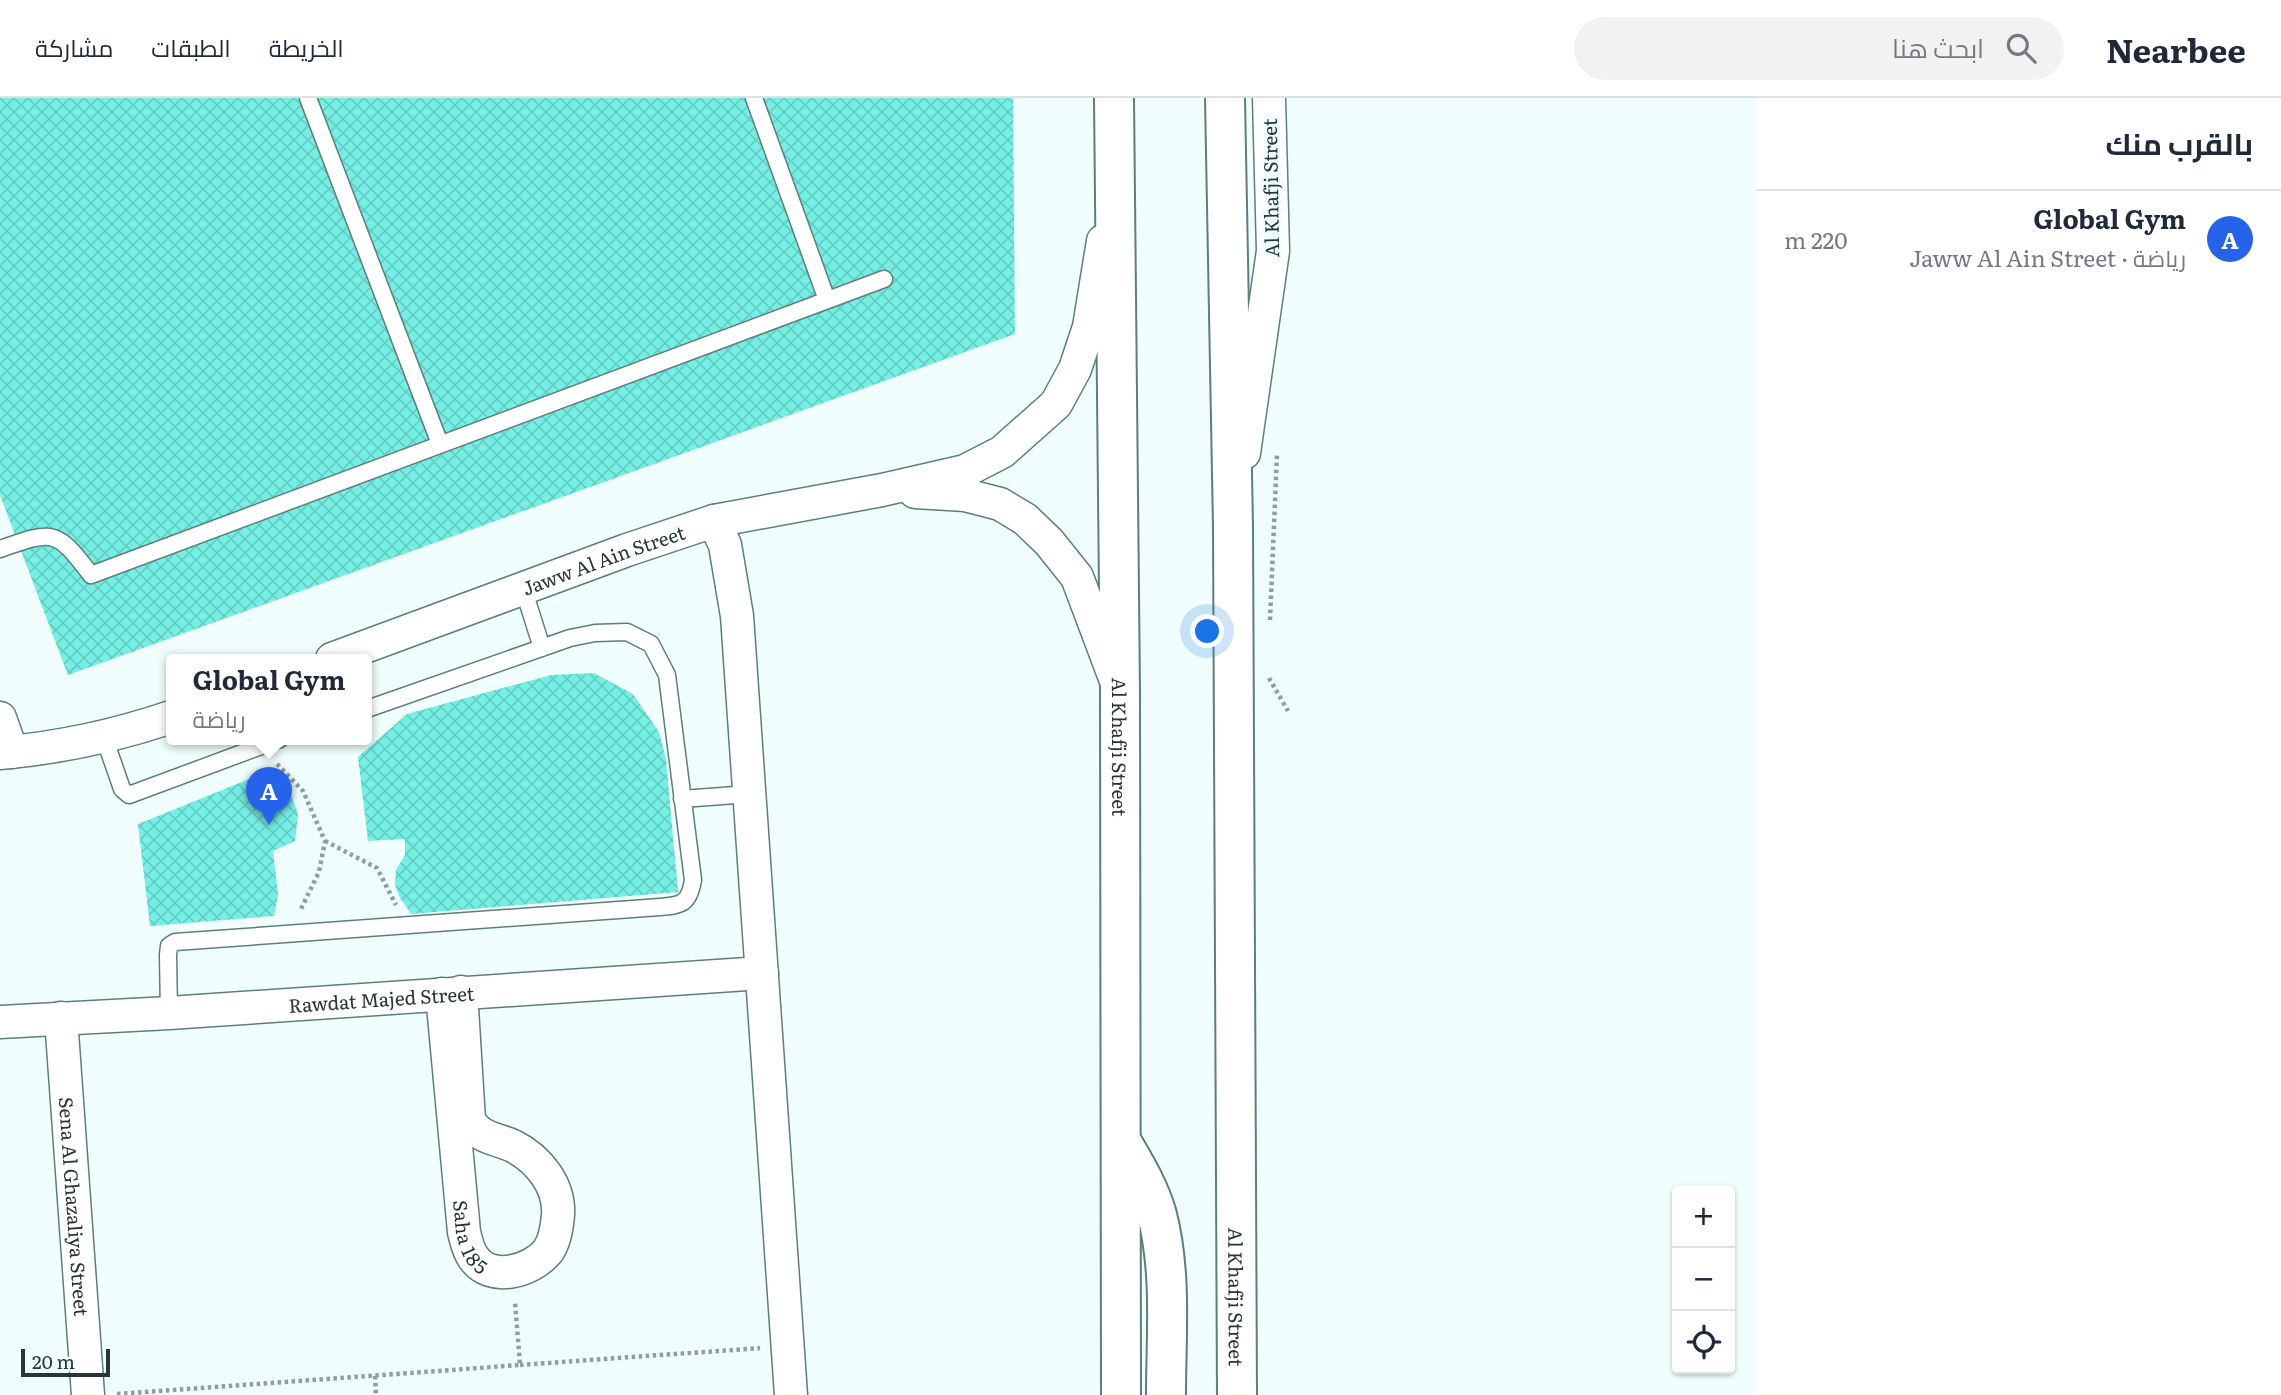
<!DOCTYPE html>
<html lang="ar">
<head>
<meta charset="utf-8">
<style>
  body { margin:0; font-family:Literata,Cairo,serif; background:#f2f2f3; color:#1f2937; direction:rtl }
  .controls { position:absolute; right:21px; bottom:21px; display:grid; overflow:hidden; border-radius:7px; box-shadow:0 2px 5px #0004 }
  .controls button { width:63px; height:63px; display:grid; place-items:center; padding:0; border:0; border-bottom:2px solid #e0e1e3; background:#fff; color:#1f2937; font:35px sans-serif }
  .scale { position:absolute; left:21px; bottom:18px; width:89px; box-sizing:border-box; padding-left:7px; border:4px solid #283635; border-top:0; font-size:19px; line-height:24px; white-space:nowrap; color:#283635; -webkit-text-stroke:5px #f0fffd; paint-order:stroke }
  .you { position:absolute; left:1208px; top:534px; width:24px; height:24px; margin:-18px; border:5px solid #fff; border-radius:50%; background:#1a73e8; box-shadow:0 0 0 10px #1a73e833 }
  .badge { display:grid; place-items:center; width:46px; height:46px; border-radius:50%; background:#2563eb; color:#fff; font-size:23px; font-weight:700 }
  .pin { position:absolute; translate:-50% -58px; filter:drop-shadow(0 2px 4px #0008) }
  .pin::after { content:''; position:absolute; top:37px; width:24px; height:21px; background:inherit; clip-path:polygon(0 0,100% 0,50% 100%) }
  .popup { position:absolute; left:166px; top:556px; width:206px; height:91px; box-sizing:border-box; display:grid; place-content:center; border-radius:7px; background:#fff; filter:drop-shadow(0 2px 5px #0005); font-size:23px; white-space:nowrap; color:#747a83 }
  .popup b { font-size:26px; color:#1f2937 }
  .popup::after { content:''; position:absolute; left:50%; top:100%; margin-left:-14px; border:14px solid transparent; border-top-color:#fff }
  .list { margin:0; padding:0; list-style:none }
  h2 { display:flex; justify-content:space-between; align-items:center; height:91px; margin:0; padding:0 28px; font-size:30px }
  h2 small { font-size:23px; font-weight:400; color:#747a83 }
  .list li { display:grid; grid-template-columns:46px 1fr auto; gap:21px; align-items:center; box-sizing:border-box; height:98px; padding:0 28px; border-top:2px solid #e0e1e3 }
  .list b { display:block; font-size:26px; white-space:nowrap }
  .list p { margin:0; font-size:23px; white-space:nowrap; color:#747a83 }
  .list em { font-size:23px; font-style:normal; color:#747a83 }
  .icon { flex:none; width:38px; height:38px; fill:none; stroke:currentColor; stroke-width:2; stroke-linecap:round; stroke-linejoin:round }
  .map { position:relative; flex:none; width:1756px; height:1297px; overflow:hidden; direction:ltr }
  header { display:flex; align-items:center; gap:42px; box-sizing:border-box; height:98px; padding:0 35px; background:#fff; border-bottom:2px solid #e0e1e3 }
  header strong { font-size:33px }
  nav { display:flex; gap:38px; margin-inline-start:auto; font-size:24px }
  .search { width:490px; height:63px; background:#f2f2f3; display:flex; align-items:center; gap:18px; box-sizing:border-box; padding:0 24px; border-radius:38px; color:#747a83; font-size:26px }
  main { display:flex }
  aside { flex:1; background:#fff }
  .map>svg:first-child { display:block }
</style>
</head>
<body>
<header>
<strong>Nearbee</strong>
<div class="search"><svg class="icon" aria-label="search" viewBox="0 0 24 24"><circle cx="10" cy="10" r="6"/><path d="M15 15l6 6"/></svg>ابحث هنا</div>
<nav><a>الخريطة</a><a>الطبقات</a><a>مشاركة</a></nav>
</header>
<main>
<aside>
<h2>بالقرب منك<small></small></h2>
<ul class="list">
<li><span class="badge">A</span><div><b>Global Gym</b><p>رياضة · Jaww Al Ain Street</p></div><em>220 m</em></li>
</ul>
</aside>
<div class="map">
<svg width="1756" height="1297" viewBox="0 0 1756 1297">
  <defs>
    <pattern id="building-cross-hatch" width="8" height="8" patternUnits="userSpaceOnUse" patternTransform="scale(1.75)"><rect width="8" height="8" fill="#75efe4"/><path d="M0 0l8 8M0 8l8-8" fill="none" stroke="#65cec4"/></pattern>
  </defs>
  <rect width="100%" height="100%" fill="#f0fffd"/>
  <path fill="url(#building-cross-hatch)" d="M0 0H1013L1015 236 68 577 0 397Z
    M594 575 633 596 659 634 666 661 678 794 411 816 400 800 395 786 396 772 405 757V741L368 743 358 659 407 616 551 577Z
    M264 675 289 691 298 716 295 743 273 753 278 797 274 818 150 828 138 726Z"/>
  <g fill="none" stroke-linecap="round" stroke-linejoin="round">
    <g stroke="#5c7f7b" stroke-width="19">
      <path id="lane" d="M308 0 440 346
        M754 0 827 202
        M0 451C54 432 56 431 91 477L884 181
        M523 490 542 550
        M104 639 122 691 129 697 280 641
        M682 701 749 696
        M169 915 168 857 169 848 175 844 660 809C682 807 689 806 693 782L667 577 651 546 627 534 595 535 570 540 367 611"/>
    </g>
    <g stroke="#5c7f7b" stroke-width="35">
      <g id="street">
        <path d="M1244 355 1273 153 1269 0"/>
        <path d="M915 394 965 397 1000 406 1025 421 1049 444 1077 479 1115 580"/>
        <path d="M714 423 725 447 737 518 791 1297"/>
        <path id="s1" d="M332 561 627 452 714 423 882 392 965 373 1002 354 1056 306 1075 271 1089 229 1103 143"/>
        <path d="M0 620 12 654"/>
        <path d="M0 655C59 650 115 638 171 619"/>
        <path id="s2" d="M442 896 464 1134C466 1142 468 1152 473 1159 490 1185 531 1174 548 1153 555 1143 557 1129 558 1117 560 1088 539 1061 513 1048 496 1040 479 1041 469 1022L461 894"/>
        <path id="s3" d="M61 920 88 1297"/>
        <path id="s4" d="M0 924 169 915 762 875"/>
      </g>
    </g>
    <g stroke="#5c7f7b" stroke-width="42">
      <g id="highway">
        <path id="s5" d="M1114 0 1120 594 1121 1297"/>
        <path id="s6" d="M1225 0 1233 429 1237 1297"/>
        <path d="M1124 1048C1137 1070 1150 1092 1157 1117 1172 1175 1166 1238 1166 1297"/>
      </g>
    </g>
    <path stroke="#909e9d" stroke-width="4.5" stroke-dasharray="3.5 3.5" stroke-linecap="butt" d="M1270 522 1277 356
      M1269 580 1288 613
      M277 666 303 693 325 743 319 774 300 813
      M325 743 377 770 396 807
      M520 1267 760 1250
      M375 1278 376 1297
      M117 1296 520 1267 515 1204"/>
    <use href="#lane" stroke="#fff" stroke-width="16"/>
    <use href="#street" stroke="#fff" stroke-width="32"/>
    <use href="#highway" stroke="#fff" stroke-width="38"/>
  </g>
  <g text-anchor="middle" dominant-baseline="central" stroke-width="7" stroke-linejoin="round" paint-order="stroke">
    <g font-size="19" fill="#283635" stroke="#f0fffd">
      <text transform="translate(1270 90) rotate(-91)">Al Khafji Street</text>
      <text stroke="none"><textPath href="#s1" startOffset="289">Jaww Al Ain Street</textPath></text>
      <text stroke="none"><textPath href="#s5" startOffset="649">Al Khafji Street</textPath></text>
      <text stroke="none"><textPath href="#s4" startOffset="382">Rawdat Majed Street</textPath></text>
      <text stroke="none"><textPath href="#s3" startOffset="189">Sena Al Ghazaliya Street</textPath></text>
      <text stroke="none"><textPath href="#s2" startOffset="245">Saha 185</textPath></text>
      <text stroke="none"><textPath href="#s6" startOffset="1199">Al Khafji Street</textPath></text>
    </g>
  </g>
</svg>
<div class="controls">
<button>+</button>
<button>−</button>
<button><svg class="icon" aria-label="locate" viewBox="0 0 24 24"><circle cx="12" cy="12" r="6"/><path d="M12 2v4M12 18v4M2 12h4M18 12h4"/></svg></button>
</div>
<div class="scale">20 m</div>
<div class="you"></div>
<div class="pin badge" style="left:269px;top:727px">A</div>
<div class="popup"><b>Global Gym</b>رياضة</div>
</div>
</main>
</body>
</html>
